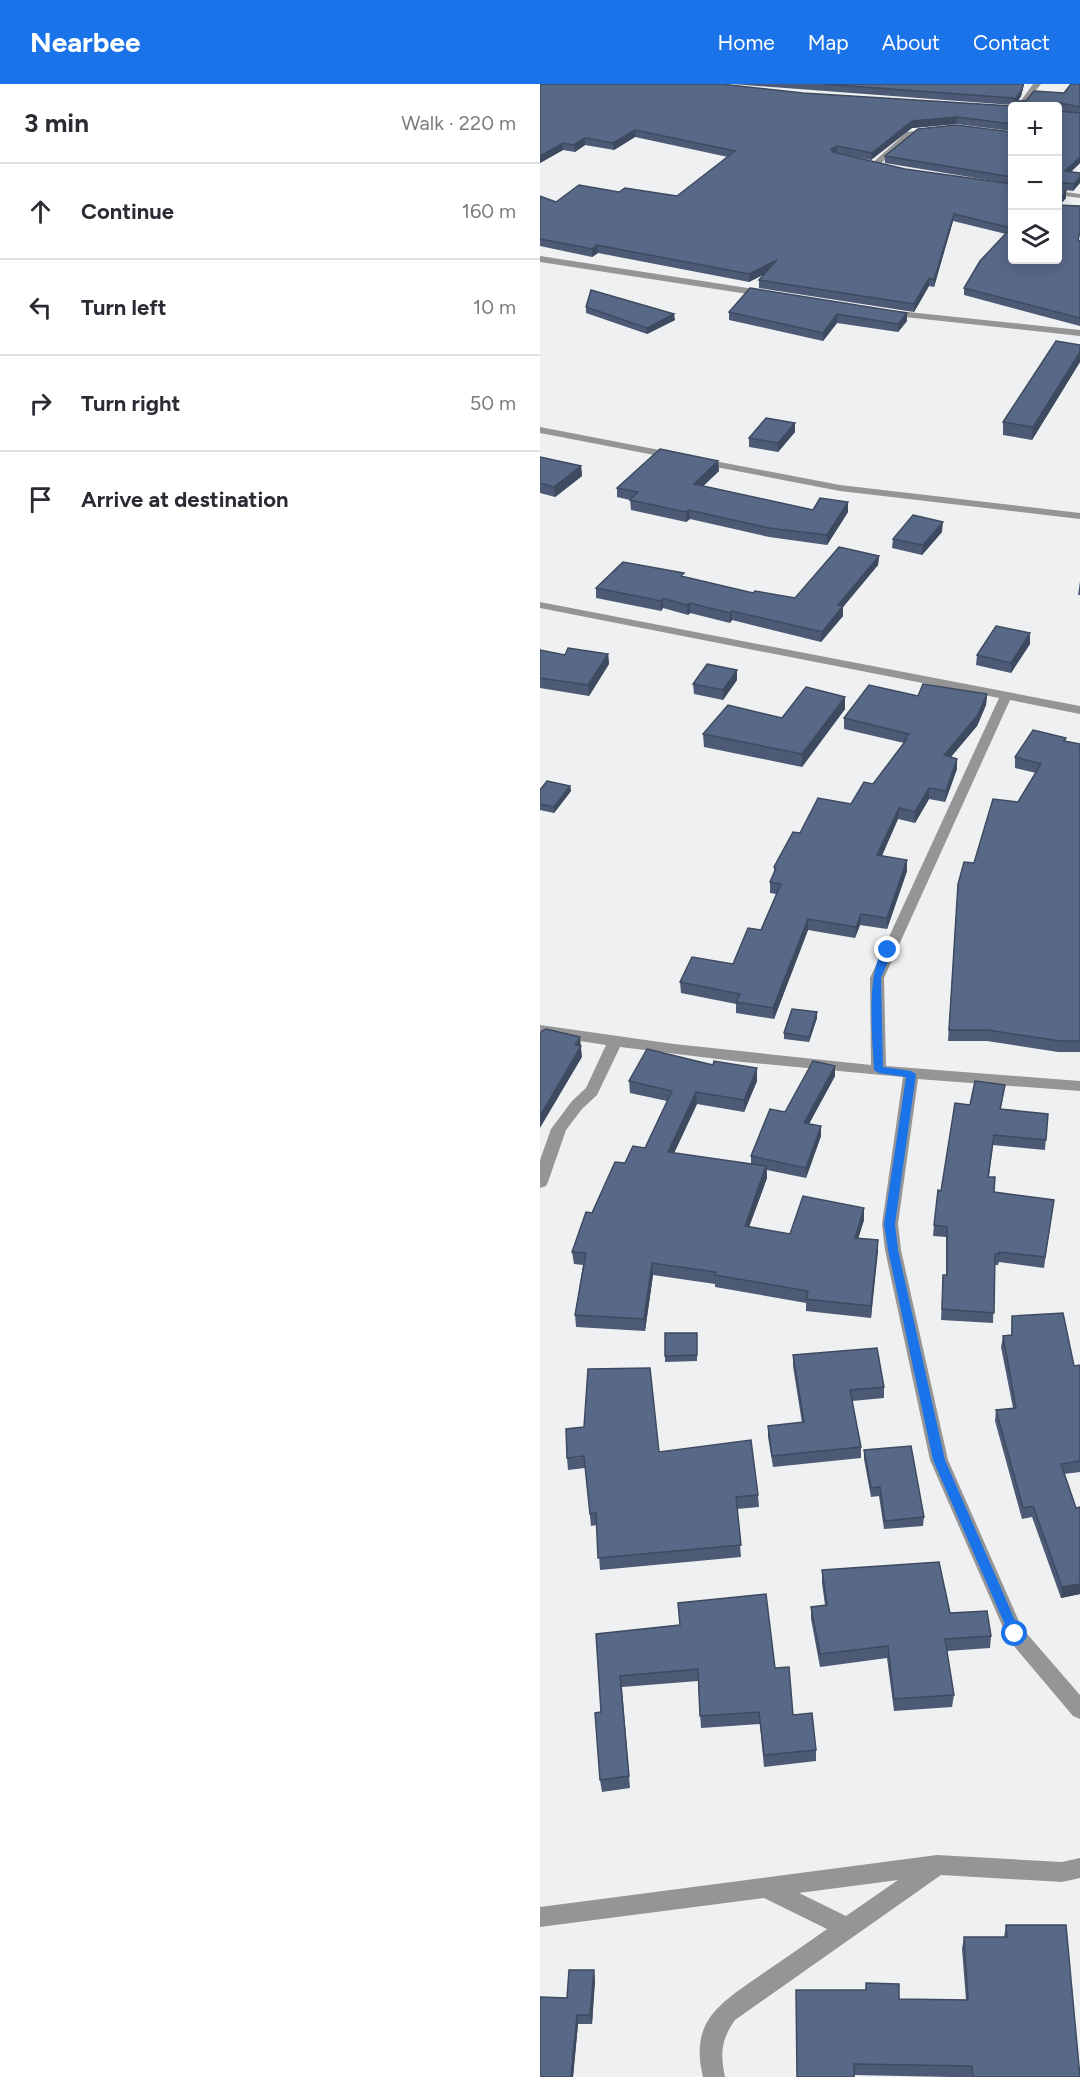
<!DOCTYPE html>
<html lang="en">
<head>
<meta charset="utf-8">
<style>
  body { margin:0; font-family:Figtree,sans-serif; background:#f7f7f7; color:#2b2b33 }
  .controls { position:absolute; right:18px; top:18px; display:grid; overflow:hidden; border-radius:6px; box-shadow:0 3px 15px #0003 }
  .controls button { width:54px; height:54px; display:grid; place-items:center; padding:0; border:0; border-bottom:2px solid #e1e1e2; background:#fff; color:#2b2b33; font:30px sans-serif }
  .stop { position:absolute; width:18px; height:18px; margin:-14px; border:4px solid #1a73e8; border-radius:50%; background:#fff }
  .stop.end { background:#1a73e8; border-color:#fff; box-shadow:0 2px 6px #0008 }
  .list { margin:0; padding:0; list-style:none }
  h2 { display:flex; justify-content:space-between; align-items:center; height:78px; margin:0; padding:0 24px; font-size:26px }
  h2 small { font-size:20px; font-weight:400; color:#7c7c81 }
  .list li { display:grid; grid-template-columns:39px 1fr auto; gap:18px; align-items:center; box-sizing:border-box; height:96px; padding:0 24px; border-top:2px solid #e1e1e2 }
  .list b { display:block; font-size:22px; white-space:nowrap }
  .list em { font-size:20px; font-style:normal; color:#7c7c81 }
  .icon { flex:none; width:33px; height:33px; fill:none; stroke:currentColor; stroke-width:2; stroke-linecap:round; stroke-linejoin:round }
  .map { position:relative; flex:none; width:540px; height:1993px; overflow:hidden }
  header { display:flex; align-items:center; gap:36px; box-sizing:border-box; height:84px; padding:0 30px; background:#1a73e8; color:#fff }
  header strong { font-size:28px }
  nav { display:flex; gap:33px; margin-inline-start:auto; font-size:21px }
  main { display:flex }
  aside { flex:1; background:#fff }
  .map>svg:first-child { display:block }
</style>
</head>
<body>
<header>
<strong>Nearbee</strong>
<nav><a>Home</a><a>Map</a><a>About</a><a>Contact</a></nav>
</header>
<main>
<aside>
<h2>3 min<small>Walk · 220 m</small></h2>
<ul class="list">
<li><svg class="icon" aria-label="ahead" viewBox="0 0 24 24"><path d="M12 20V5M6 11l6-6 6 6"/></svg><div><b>Continue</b></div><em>160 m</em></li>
<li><svg class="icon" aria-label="left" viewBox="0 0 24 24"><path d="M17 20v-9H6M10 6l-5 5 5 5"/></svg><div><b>Turn left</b></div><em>10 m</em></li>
<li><svg class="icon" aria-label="right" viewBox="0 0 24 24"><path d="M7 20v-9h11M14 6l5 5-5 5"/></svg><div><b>Turn right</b></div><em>50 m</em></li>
<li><svg class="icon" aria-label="arrive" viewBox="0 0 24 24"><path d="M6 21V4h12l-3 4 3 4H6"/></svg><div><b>Arrive at destination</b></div></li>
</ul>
</aside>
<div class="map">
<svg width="540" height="1993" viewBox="0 0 540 1993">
  <rect width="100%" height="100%" fill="#eff0f2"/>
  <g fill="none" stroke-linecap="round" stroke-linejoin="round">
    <path fill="#969595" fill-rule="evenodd" d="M493 0H501L484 22H477Z
      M394 44 397 48 372 52 337 83 330 81 367 48Z
      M518 107 540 110V114L518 111Z
      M0 172 228 207 232 210 228 213 0 178Z
      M349 226 540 246V252L346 231 344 229Z
      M0 343 135 369 140 372 135 375 0 349Z
      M159 374 300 401 540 429V435L300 407 155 379 154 377Z
      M0 518 540 622V630L470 616 344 894 346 982 540 997V1007L378 995 358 1140 361 1166 408 1376 482 1544 540 1611V1635L533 1632 468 1555 390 1376 345 1166 342 1140 363 993 202 978 80 963 57 1011 42 1025 26 1046 8 1098 6 1102 0 1104V1076L11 1045 32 1017 46 1004 66 961 0 951V941L134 960 331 981 330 894 459 614 0 524Z
      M397 1771 522 1778 540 1774V1794L522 1798 401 1791 195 1936C181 1956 180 1969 185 1993H163C149 1936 181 1919 222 1890 244 1875 266 1860 287 1845L224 1814 0 1843V1823ZM358 1796 306 1832 259 1809Z"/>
  </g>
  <path fill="#4c5a75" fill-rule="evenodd" d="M0 0 263 9 473 22 472 21 192 0H484L481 12 478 17 524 9 540 0V79L531 88 540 89V99L533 107 518 105V22H472V176L518 105 526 114 520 121 540 157V242L424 211V204L466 150 413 137 394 203 389 202 374 228 219 204V196L224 190 209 198 58 169 52 173 0 162V112L16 118 79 108 137 112 188 73 95 53 74 66 45 61 35 68 23 66 0 79ZM416 40 472 47V48L345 72V79L472 100 365 85 297 69 331 76 372 44Z
    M46 223 135 236 107 250 46 229Z
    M189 228 367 229V237L358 248 297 239 283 257 189 236Z
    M540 261V278L492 356 463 351V338Z
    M255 339V348L238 368 209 363V354Z
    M0 373 41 382 42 392 15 413 0 409Z
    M178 377 179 387 163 402 273 426 308 418V428L287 461 229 453 150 435 146 438 91 426 90 416 77 413V404Z
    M402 448 382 471 352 464 353 455Z
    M339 472 338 481 303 523V532L281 558 192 536 190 539 150 529 148 531 123 524 121 527 56 514V504L144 493 213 509 255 514Z
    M540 497V511H538Z
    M490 560 471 589 436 581 437 571Z
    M0 566 25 571 68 570 69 580 49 612 0 604Z
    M197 586V596L183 616 154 610 153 600Z
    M447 610 446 621 437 642 411 673 417 685 405 718 389 715 375 739 358 735 342 772 367 776V787L347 845 320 841 315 854 268 846 234 935 196 929V920L141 909 140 898 193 880 221 846 236 810 230 809V798L234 789V783L260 749 311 720 333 700 364 659 304 645V634L378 612Z
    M305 613V625L262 683 164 663 163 650 242 634Z
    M526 657 540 660V968H518L447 957H408L418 800 478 718 496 689 475 684V673Z
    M30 702 31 707 14 729 0 726V706Z
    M277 934 269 958 244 955V949Z
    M295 982V992L269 1040 281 1052 266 1094 227 1086V1094L209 1143 250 1150 324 1136 318 1155 338 1156 331 1234 266 1227V1219L175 1203V1200L113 1191 105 1247 36 1243 35 1231 43 1181 34 1180 32 1168 52 1129 85 1079 105 1064 127 1017 90 1009 89 997H217L204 1028 157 1020 134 1069 211 1080V1072L245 1028Z
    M465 1001 461 1025 508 1030 505 1066 453 1061 449 1093 454 1108 514 1116 504 1184 459 1178 458 1181H455L453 1239 401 1236 403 1191H406V1153L393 1152 394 1141 430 1021Z
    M472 1232 534 1282 540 1281V1388L524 1390 536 1424 540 1423V1510L521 1514 492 1433 482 1435 455 1337 456 1326 473 1324 461 1263 463 1252 471 1251Z
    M157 1249V1277L125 1278V1272Z
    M253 1271 344 1303V1314L312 1317 321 1363V1374L233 1383 228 1353V1342L262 1339 253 1282Z
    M324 1366 384 1433 383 1442 344 1445 339 1412 331 1413 324 1375Z
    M119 1368 218 1411 219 1423 197 1425 201 1473 60 1486 57 1441 51 1442 45 1384 28 1386 27 1374Z
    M282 1486 410 1529 451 1552 450 1564 407 1567 414 1611 412 1623 354 1627 347 1574 280 1583 271 1535V1523L285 1521 282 1499Z
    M56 1550 235 1584 253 1631 276 1666V1677L224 1683 220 1640 161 1644 158 1597 82 1603 90 1704 62 1708 60 1696 61 1628Z
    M466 1841 540 1993H410L314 1991 257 1993 359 1915 426 1916 422 1865 424 1853H464Z
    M54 1886 55 1896 52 1940H38L33 1993H0L27 1914Z"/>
  <path fill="#3e4a5f" d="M483 0H484L481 12 475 22V15Z
    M417 33 416 40 372 44 331 76 332 69 372 37Z
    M95 46V53L74 66 73 59Z
    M45 54V61L35 68 34 61Z
    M23 59V66L0 79V72Z
    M297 62V69L291 72V65Z
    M540 73V79L524 94 525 87Z
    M540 93V99L533 107 534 100Z
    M526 107V114L518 123V117Z
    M414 130 413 137 394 203V196Z
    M57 161 58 169 52 173V165Z
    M237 176V184L209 198V190Z
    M389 194V202L374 228V220Z
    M367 229V237L358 248V240Z
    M134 230 135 236 107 250V244Z
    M297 230V239L283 257V249Z
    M540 268V278L492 356 493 343Z
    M255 339V348L238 368V359Z
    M178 377 179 387 155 410 154 400Z
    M41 382 42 392 15 413 14 403Z
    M308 418V428L287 461V451Z
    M149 426 150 435 146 438V428Z
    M403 438 402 448 382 471 383 461Z
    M339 472 338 481 303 523V532L281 558 282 548 298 521Z
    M123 514V524L121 527V517Z
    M150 519V529L148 531 147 521Z
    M192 527V536L190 539V529Z
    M490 549V560L471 589V579Z
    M68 570 69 580 49 612 48 601Z
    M197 586V596L183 616V606Z
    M447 610 446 621 437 642 403 682 404 671Z
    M305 613V625L262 683V670Z
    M417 675V685L405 718 406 707Z
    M30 702 31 707 14 729V723Z
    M389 704V715L375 739V728Z
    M359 724 358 735 337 782V771Z
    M367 776V787L347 845V834Z
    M321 830 320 841 315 854 316 843Z
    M268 835V846L234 935 233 924Z
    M277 928V934L269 958V953Z
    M40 953 42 973 0 1044V1032Z
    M295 982V992L264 1049V1039Z
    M217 984V997L204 1028V1016Z
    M156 1008 157 1020 129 1080 128 1068Z
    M281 1042V1052L266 1094V1084Z
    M226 1082 227 1094 205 1154V1142Z
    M324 1124V1136L314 1167 315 1154Z
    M338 1156V1168L331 1234V1222Z
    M112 1179 113 1191 105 1247 104 1235Z
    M540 1500V1510L521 1514 522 1503Z
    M54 1886 55 1896 52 1940 50 1931Z
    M37 1931 38 1940 33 1993H31Z"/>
  <path fill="#586988" stroke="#3e4a5f" stroke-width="1.5" d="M0 0H181L263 9 472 22 475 20 473 14 283 0H483L482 6 475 15 477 17H486L494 7 524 9 531 0H540V23L519 19 518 24V22H472V40L417 33 372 37 332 69 297 62 291 65 293 68 365 85 472 100V176H518V121L540 122V148L538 156 540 157V234L424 204 440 177 471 144 414 130 394 196 389 194 374 220 219 196 237 176 209 190 57 161 52 165 0 155V112L16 118 39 101 79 108 85 104 137 112 195 67 95 46 73 59 45 54 34 61 23 59 0 72Z
    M518 27 540 29V73L525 87 540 89V93L534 100 518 98Z
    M416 41 472 48V47V93L345 72 378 45Z
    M518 105 526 107 518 117Z
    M210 204 367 229 358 240 297 230 283 249 189 228Z
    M51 206 134 230 107 244 46 223Z
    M516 257 540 261V268L493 343 463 338Z
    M226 334 255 339 238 359 209 354Z
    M120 365 178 377 154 400 273 426 280 414 308 418 287 451 229 444 149 426 146 428 90 416 98 408 77 404Z
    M0 373 41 382 14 403 0 399Z
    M373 431 403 438 383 461 353 455Z
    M299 463 339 472 298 521 303 522 282 548 192 527 190 529 150 519 147 521 123 514 121 517 56 504 83 478 144 489 141 492 213 509 215 507 255 514Z
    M456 542 490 549 471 579 437 571Z
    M28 564 68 570 48 601 0 594V566L25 571Z
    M167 580 197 586 183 606 153 600Z
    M383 600 447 610 437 632 404 671 417 675 406 707 389 704 375 728 359 724 337 771 367 776 347 834 321 830 316 843 268 835 233 924 196 918 200 910 140 898 152 873 193 880 208 844 221 846 241 800 230 798 236 784 234 783 253 748 260 749 278 714 311 720 324 698 333 700 367 655 365 654 369 650 304 634 329 601 378 612Z
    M266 603 305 613 262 670 163 650 188 621 242 634Z
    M493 646 526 654 524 657 540 660V957H519L448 946H409L418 800 424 778 434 779 453 715 478 718 501 680 475 673Z
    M7 697 30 702 14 723 0 720V706Z
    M252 925 277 928 269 953 244 949Z
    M6 945 40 953 35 961 41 962 0 1032V951L2 947Z
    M107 965 173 981 174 977 217 984 204 1016 156 1008 128 1068 226 1082 205 1142 250 1150 263 1112 324 1124 315 1154 338 1156 331 1222 266 1215 268 1207 175 1191 176 1188 112 1179 104 1235 35 1231 46 1169 32 1168 46 1128 52 1129 75 1078 85 1079 93 1062 105 1064 132 1007 89 997Z
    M273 977 295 982 264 1039 281 1042 266 1084 211 1072 230 1025 245 1028Z
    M435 997 465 1001 460 1025 508 1030 506 1056 454 1051 448 1093H455L454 1108 514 1116 505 1173 459 1168V1170H455L454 1229 402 1225 403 1191H407V1143L394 1141 398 1106 401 1107 415 1019 430 1021Z
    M523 1229 534 1282 540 1281V1377L521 1380 536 1424 540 1423V1500L522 1503 493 1422 483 1424 456 1326 476 1324 463 1252 472 1251V1232Z
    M125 1249H157V1271L125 1272Z
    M337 1264 344 1303 310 1306 321 1363 232 1372 228 1342 264 1338 253 1271Z
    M110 1284 119 1368 211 1356 218 1411 196 1413 201 1461 58 1474 56 1429 50 1430 44 1372 27 1374 26 1345 44 1343 48 1285Z
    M371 1362 384 1433 345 1437 340 1403 331 1404 324 1366Z
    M399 1478 410 1529 447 1527 451 1552 405 1555 414 1611 354 1615 348 1562 280 1570 271 1523 287 1521 282 1486Z
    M226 1510 235 1584 249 1583 253 1631 272 1629 276 1666 224 1671 219 1628 160 1632 158 1585 80 1592 89 1692 60 1696 55 1629 61 1628 56 1550 140 1541 138 1519Z
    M466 1841H526L540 1993H433L432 1982 314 1980V1993H257L256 1906H326V1899L359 1900V1915L428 1916 424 1853H467Z
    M29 1886H54L50 1931H37L31 1993H0V1913L27 1914Z"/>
  <path fill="#1a73e8" d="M348 863 353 866 341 894 343 983 371 987 376 990 355 1140 358 1166 405 1376 481 1550 475 1555 469 1550 393 1376 348 1166 344 1140 366 993 339 989 334 986C333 961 324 875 348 863Z"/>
</svg>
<div class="controls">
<button>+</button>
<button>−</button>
<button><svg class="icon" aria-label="layers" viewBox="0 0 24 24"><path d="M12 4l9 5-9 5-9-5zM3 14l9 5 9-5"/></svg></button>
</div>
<div class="stop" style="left:475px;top:1550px"></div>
<div class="stop end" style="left:348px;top:866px"></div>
</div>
</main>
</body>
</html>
